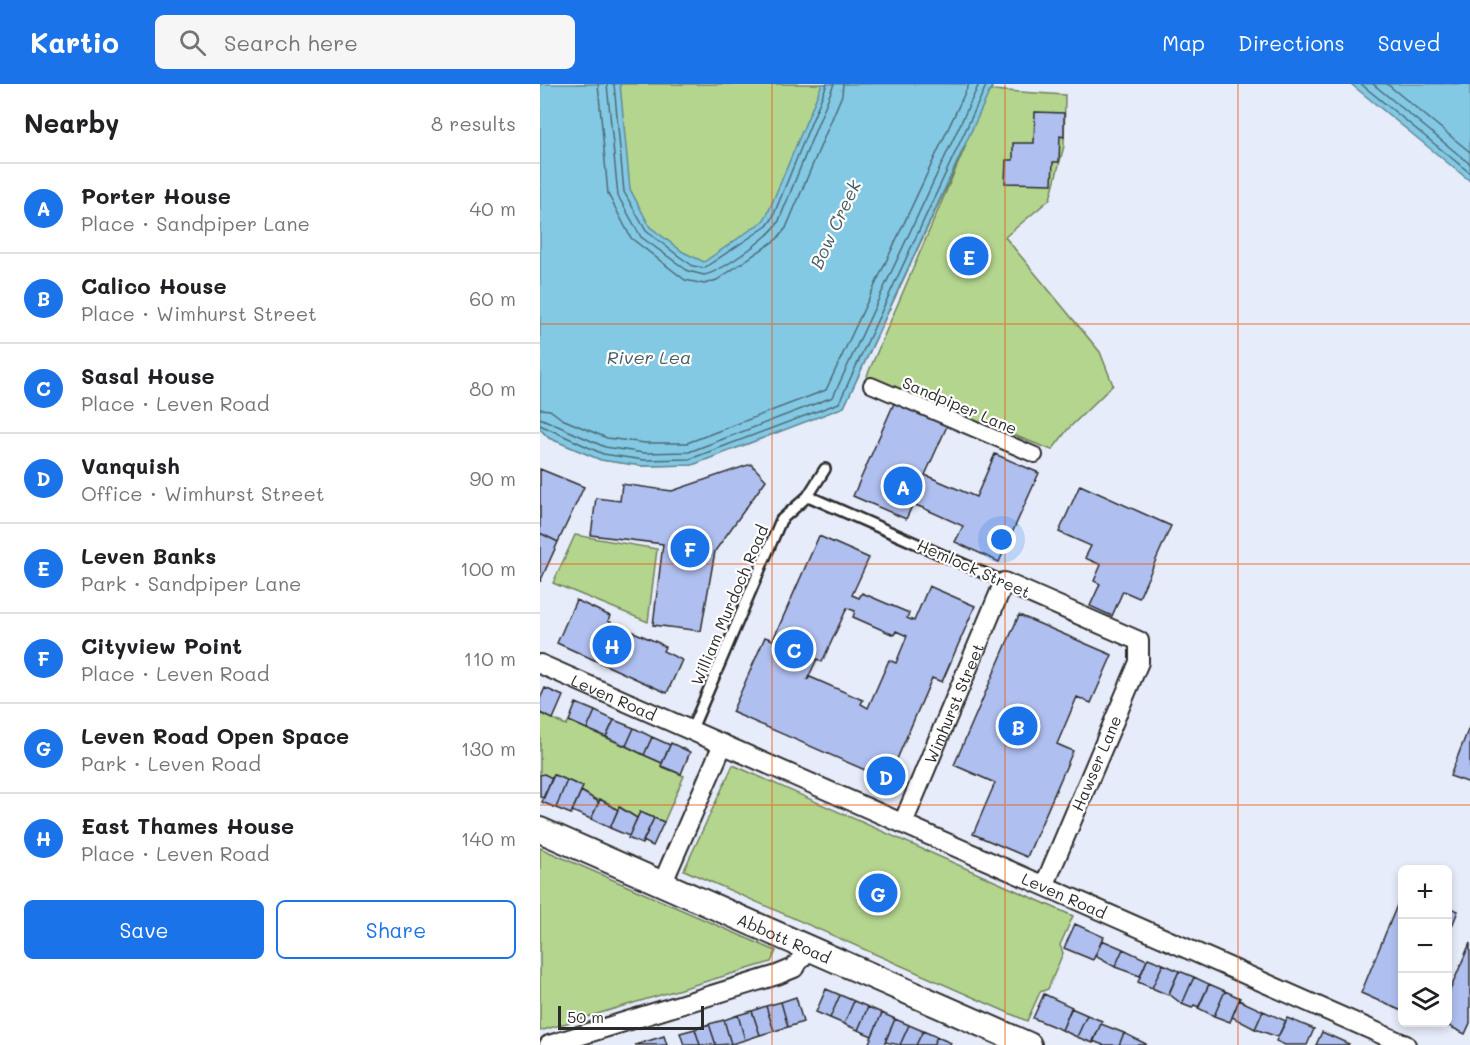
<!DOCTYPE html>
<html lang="en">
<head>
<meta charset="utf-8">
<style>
  body { margin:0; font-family:Mali,sans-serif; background:#f6f6f6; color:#202124 }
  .controls { position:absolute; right:18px; bottom:18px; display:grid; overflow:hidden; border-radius:9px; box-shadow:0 3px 9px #0003 }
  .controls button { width:54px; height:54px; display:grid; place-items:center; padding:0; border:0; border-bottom:2px solid #e0e0e0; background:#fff; color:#202124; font:30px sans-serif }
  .scale { position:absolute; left:18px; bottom:15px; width:146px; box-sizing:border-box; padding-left:6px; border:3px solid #2b2b2b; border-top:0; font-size:16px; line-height:21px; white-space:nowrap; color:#2b2b2b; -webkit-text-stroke:4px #fff; paint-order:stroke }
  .you { position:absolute; left:462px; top:456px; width:21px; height:21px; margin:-15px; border:4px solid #fff; border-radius:50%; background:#1a73e8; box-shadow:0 0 0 9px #1a73e833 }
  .badge { display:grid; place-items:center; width:39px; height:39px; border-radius:50%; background:#1a73e8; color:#fff; font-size:20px; font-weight:700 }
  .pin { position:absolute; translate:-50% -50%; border:3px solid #fff; box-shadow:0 2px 6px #0006 }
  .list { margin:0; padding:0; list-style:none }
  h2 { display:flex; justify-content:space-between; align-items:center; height:78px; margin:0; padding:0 24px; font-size:26px }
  h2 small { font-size:20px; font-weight:400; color:#757577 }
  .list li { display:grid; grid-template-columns:39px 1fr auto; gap:18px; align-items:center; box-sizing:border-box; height:90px; padding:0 24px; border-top:2px solid #e0e0e0 }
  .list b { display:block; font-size:22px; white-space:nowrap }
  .list p { margin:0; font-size:20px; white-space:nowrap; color:#757577 }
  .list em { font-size:20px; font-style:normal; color:#757577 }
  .actions { display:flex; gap:12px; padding:18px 24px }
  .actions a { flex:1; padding:14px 0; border:2px solid #1a73e8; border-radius:9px; text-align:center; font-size:21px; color:#1a73e8 }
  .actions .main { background:#1a73e8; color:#fff }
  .icon { flex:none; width:33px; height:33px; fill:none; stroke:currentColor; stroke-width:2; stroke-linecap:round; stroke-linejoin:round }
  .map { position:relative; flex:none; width:930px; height:961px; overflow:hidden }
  header { display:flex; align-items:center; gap:36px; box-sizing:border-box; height:84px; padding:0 30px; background:#1a73e8; color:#fff }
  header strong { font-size:28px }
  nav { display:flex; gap:33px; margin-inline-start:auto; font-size:21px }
  .search { width:420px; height:54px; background:#f6f6f6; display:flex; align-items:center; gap:15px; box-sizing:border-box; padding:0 21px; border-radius:9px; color:#757577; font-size:22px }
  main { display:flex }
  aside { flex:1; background:#fff }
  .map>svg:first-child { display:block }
</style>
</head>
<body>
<header>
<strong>Kartio</strong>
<div class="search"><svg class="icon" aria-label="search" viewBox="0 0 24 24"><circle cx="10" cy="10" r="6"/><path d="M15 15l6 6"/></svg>Search here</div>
<nav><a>Map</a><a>Directions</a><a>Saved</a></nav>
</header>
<main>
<aside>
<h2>Nearby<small>8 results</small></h2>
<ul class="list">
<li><span class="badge">A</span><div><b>Porter House</b><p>Place · Sandpiper Lane</p></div><em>40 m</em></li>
<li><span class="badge">B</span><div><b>Calico House</b><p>Place · Wimhurst Street</p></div><em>60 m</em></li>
<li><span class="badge">C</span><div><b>Sasal House</b><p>Place · Leven Road</p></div><em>80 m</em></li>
<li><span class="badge">D</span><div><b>Vanquish</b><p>Office · Wimhurst Street</p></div><em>90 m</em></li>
<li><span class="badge">E</span><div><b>Leven Banks</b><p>Park · Sandpiper Lane</p></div><em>100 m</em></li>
<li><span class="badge">F</span><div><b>Cityview Point</b><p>Place · Leven Road</p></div><em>110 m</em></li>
<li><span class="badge">G</span><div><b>Leven Road Open Space</b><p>Park · Leven Road</p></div><em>130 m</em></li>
<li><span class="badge">H</span><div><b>East Thames House</b><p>Place · Leven Road</p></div><em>140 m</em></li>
</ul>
<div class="actions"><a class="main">Save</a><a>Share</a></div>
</aside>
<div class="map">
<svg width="930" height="961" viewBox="0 0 930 961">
  <rect width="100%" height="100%" fill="#e7ecfa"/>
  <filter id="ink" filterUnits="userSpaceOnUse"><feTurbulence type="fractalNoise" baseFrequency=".0167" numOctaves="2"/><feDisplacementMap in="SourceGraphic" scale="12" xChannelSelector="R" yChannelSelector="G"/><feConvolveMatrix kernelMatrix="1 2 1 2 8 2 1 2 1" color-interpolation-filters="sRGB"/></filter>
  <g filter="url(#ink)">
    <path fill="#b4d58e" stroke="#70805c" stroke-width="1.5" d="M36 0H325L278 115 119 222Z
      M411 0H453L451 6 525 11 524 62 510 115 465 153 560 268 573 301 528 345 512 366 326 294 426 61 304 323 152 381 103 382 61 376 9 354 0 345V297L2 300Z
      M35 451 117 465 108 538 13 499Z
      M0 629 26 641 29 637 122 679 121 682 144 692 124 738 100 728 97 734 80 723 78 726 68 721 69 719 49 713V711L41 707 42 703 14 691 12 694 0 691Z
      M193 681 533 832 520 861 523 869 508 905 500 908 487 937 144 786Z
      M0 764 236 867 231 878 0 947Z"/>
    <path fill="#83c9e4" stroke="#608a9a" stroke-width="1.5" d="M0 0H80L90 105 110 143 143 168 164 178 223 137 227 131 282 0H453L304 323 152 381 103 382 61 376 9 354 0 345Z
      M811 0H930V97Z"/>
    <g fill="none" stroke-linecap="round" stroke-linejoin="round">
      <path stroke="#4e6a75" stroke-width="1.5" d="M58 0 68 110 91 154 145 196 164 200 177 196 237 155 246 144 302 11 303 0
        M67 0 78 112 101 153 148 187 164 191C181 188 228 154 238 139L294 0
        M74 0 84 108 106 147 140 173 153 182 164 184 227 142 232 135 287 0
        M821 0 930 89
        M833 0 930 80
        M847 0 930 68
        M0 325 10 326 22 335 67 354 105 359H147L286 306 429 0
        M0 334 65 363 104 369 149 368 293 313 439 0
        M0 341 63 370 104 376 150 375 299 319 447 0"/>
    </g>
    <path fill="#afbfef" stroke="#2b2b2b" stroke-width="1.5" fill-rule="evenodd" d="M495 28 524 29V53L520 52 519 78H513L512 100 465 99 466 76H473V59H494Z
      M355 317 408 340 385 391 436 413 455 370 499 389 459 478 415 458 423 442 383 424 373 420 366 435 313 412Z
      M211 380 226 396 175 467 161 547 113 541 123 460 51 451 56 414 80 417 82 400 132 407Z
      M0 385 44 403 18 458 0 449Z
      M540 401 631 442 599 514 583 507 572 532 550 522 560 500 554 497 561 481 545 474 551 462 519 448Z
      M0 449 18 458 0 498Z
      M279 452 329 474 312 511 319 514 322 509 369 529 367 534 374 537 389 502 435 522 402 598 392 594 348 696 192 628 225 553 233 556ZM307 524 315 527 313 533 354 551 356 547 367 552 356 579 349 576 328 624 321 620 323 616 270 593 267 596 277 575 282 578Z
      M36 516 70 532 68 537 119 559 125 563 123 567 142 576 127 609 17 559Z
      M479 531 572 571 551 619 537 613 517 660 533 667 487 773 433 750 455 699 414 681Z
      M5 604 23 612 13 635 0 629V615Z
      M36 619 55 627 47 645 29 637Z
      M55 627 74 636 66 653 47 645Z
      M74 636 94 644 86 662 66 653Z
      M930 641V699L910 692Z
      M94 644 112 653 104 671 86 662Z
      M112 653 130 661 122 679 104 671Z
      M131 659 150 668 141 690 121 682Z
      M4 690 12 694 3 714 0 713V691Z
      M14 691 27 696 16 724 2 718Z
      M27 696 43 703 31 730 16 724Z
      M41 707 59 718 51 735 32 727Z
      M60 715 78 726 70 744 51 735Z
      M79 723 97 734 89 752 70 744Z
      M100 728 114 734 102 760 88 754Z
      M114 734 124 738 113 762 103 757Z
      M862 809V927L821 909Z
      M908 823 918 827 908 852Z
      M535 840 564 853 553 876 524 864Z
      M562 856 583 865 575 883 555 872Z
      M930 859V939L925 950 901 938H908V911Z
      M583 865 607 876 600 892 575 883Z
      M608 874 623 880 612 904 598 898Z
      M623 880 639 887 628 911 612 904Z
      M639 887 654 893 642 920 629 910Z
      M654 893 669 900 659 923 654 921 652 924 642 920Z
      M669 900 685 907 674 932 658 924Z
      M286 905 300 911 290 934 276 928Z
      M685 907 700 914 690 938 674 932Z
      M504 910 532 923 522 946 493 934Z
      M300 911 314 917 304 940 290 934Z
      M256 913 263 938 248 943 241 918Z
      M699 916 723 927 715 945 692 933Z
      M314 917 328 923 318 946 304 940Z
      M241 918 248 943 234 947 226 922Z
      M226 922 234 947 220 951 212 927Z
      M328 923 342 929 332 952 318 946Z
      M531 924 547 931 537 953 522 946Z
      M212 927 220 951 205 956 198 931Z
      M723 927 746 937 738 953 715 945Z
      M342 929 355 935 344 961H328Z
      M198 931 205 956 191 960 184 936Z
      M547 931 562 937 553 959 537 953Z
      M747 934 774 945 767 961H745L736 957Z
      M355 935 369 941 360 961 345 958Z
      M184 936 191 960 176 961 169 940Z
      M169 940 176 961H160L155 945Z
      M561 940 584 949 579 961H563L553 957Z
      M369 941 383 947 376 961H360Z
      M155 945 160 961H144L140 949Z
      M383 947 397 953 393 961H376Z
      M782 948 809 960 808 961H776Z
      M584 949 606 960V961H579Z
      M124 952 127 961H95Z
      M397 953 411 959 410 961H393Z"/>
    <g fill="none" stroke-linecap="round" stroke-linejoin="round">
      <g stroke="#2b2b2b" stroke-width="14">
        <path id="service" d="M268 412 464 498
          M151 647 241 436 268 412 285 385"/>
      </g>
      <g stroke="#2b2b2b" stroke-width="18">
        <path id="pedestrian" d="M331 301 495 371"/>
      </g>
      <g stroke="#2b2b2b" stroke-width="22">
        <g id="minor">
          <path id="s1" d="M0 580 866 961"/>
          <path id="s2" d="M363 739 464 498 599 557V578L505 800"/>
          <path d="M123 798 183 660"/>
          <path d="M9 961 237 891 254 884 269 864"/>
        </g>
      </g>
      <g stroke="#2b2b2b" stroke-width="28">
        <g id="secondary">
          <path id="s3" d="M0 746 489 961"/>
        </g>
      </g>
      <use href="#service" stroke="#fff" stroke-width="9"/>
      <use href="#pedestrian" stroke="#fff" stroke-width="14"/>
      <use href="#minor" stroke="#fff" stroke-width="18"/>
      <use href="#secondary" stroke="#fff" stroke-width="24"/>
    </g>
  </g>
  <path fill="none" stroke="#e8590c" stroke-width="1.5" stroke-opacity="0.55" d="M232 0V961M465 0V961M698 0V961M0 240H930M0 480H930M0 721H930"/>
  <g text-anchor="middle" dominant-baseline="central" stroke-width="4.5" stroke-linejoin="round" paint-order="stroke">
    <g font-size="16" fill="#2b2b2b" stroke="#fff">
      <text transform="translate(420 321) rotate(23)">Sandpiper Lane</text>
      <text transform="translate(434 484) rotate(24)">Hemlock Street</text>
      <text transform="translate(189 521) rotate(-67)">William Murdoch Road</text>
      <text stroke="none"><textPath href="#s1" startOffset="81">Leven Road</textPath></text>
      <text stroke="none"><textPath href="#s2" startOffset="130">Wimhurst Street</textPath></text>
      <text transform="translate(556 679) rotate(-67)">Hawser Lane</text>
      <text stroke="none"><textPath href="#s1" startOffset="573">Leven Road</textPath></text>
      <text stroke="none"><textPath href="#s3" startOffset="267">Abbott Road</textPath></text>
    </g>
    <g font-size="18" font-style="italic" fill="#455a62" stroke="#fff">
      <text transform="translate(295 140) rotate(-65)">Bow Creek</text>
      <text x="109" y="273">River Lea</text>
    </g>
  </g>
</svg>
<div class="controls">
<button>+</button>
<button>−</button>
<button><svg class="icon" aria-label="layers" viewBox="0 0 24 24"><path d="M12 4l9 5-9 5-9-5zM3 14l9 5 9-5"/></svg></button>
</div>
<div class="scale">50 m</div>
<div class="you"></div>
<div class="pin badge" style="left:363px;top:402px">A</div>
<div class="pin badge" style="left:478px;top:642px">B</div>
<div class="pin badge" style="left:254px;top:565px">C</div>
<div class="pin badge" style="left:346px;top:692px">D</div>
<div class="pin badge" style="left:429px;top:172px">E</div>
<div class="pin badge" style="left:150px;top:464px">F</div>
<div class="pin badge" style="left:338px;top:809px">G</div>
<div class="pin badge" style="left:72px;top:561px">H</div>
</div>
</main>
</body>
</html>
